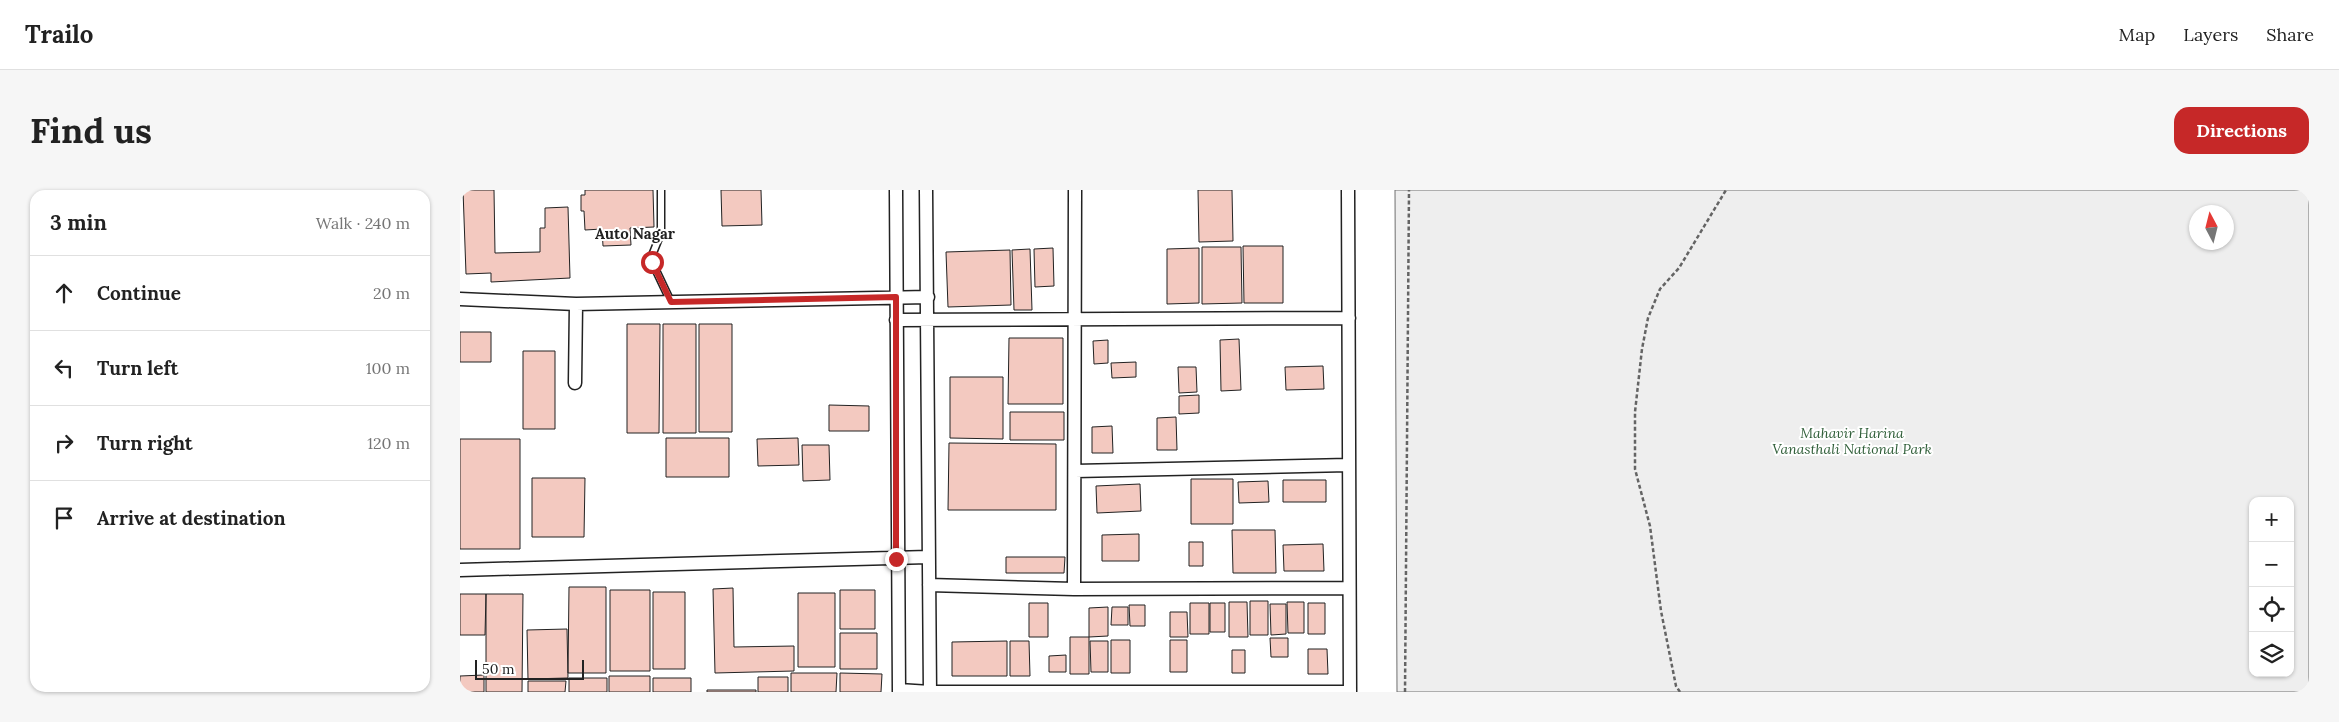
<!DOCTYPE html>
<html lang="en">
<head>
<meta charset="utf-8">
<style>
  body { margin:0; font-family:Lora,serif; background:#f6f6f6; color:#222 }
  .controls { position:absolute; right:15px; bottom:15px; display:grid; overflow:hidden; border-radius:10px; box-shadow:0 1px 4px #0004 }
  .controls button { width:45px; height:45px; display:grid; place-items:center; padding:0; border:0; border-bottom:1px solid #e0e0e0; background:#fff; color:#222; font:25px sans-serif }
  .compass { position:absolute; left:1729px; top:15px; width:45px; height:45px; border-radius:50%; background:#fff; box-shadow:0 1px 4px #0004; rotate:353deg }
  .scale { position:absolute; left:15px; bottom:12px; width:109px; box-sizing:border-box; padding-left:5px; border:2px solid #222; border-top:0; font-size:14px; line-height:18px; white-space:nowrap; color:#222; -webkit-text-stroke:4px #fff; paint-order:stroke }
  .stop { position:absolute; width:15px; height:15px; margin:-11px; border:4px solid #c62828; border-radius:50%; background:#fff }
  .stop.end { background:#c62828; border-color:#fff; box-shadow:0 1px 5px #0008 }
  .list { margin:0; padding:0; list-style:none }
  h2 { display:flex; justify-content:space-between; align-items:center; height:65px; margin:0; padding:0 20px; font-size:21px }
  h2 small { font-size:16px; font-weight:400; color:#767676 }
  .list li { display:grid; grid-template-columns:32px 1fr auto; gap:15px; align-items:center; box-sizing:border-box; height:75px; padding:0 20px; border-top:1px solid #e0e0e0 }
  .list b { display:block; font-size:19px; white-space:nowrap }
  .list em { font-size:16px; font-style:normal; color:#767676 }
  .icon { flex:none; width:28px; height:28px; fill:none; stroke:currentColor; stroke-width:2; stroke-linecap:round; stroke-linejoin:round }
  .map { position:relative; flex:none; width:1849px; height:502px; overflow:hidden; border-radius:15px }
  header { display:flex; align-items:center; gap:30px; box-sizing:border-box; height:70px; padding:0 25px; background:#fff; border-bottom:1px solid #e0e0e0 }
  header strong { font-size:24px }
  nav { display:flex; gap:28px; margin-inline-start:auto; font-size:18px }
  .intro { display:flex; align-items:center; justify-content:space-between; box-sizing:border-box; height:120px; padding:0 30px }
  h1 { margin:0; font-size:35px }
  .button { padding:12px 22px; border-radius:15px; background:#c62828; color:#fff; font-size:18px; font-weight:700 }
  main { display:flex; gap:30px; padding:0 30px }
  aside { flex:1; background:#fff; border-radius:15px; box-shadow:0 1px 4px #0004 }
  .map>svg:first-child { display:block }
</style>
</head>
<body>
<header>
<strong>Trailo</strong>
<nav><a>Map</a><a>Layers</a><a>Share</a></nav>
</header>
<div class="intro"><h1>Find us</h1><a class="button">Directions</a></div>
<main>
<aside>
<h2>3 min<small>Walk · 240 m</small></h2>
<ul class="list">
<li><svg class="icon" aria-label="ahead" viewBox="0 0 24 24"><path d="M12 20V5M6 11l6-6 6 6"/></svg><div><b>Continue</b></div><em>20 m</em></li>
<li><svg class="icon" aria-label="left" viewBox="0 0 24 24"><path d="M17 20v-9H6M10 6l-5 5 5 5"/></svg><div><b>Turn left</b></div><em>100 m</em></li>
<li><svg class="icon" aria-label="right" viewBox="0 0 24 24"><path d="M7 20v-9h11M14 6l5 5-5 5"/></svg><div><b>Turn right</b></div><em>120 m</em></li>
<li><svg class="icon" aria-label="arrive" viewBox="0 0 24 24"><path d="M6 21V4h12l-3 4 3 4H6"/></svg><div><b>Arrive at destination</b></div></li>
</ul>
</aside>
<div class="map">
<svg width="1849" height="502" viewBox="0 0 1849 502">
  <rect width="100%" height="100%" fill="#fff"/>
  <path fill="#eee" stroke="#6f6f6f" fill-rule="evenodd" d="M935 0H1849V502H937ZM1736 22H1766V52H1736ZM1793 311H1830V483H1793Z"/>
  <path fill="#f3c9c0" stroke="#222" d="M3 0H34L35 63 80 62V38H85V18L108 17 110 88 31 92V83L6 84Z
    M125 0H193L194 37 170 38 171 55 143 56 142 39 125 40 124 21H121V5H125Z
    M261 0H301L302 35 262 36Z
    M738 0H772L773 51 739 52Z
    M783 56H823V113H784Z
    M742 57H781L782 113 742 114Z
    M593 58 594 96 575 97 574 59Z
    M739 58V113L707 114V59Z
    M570 59 572 120H554L552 60Z
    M550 60 551 115 488 117 486 62Z
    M167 134H200L199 243H167Z
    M203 134H236V243H203Z
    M239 134H272V242H239Z
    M0 142H31V172H0Z
    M549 148H603V214H548Z
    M779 149 781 200 761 201 760 150Z
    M648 150V173L634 174 633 151Z
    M63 161H95V239H63Z
    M676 172V187L652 188 651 173Z
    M863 176 864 199 826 200 825 177Z
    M718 177H736L737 202 719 203Z
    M490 187H543V249L490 248Z
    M739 205V223L719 224V206Z
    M369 215 409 216V241H369Z
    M550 222H604V250H550Z
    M716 227 717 260H697V228Z
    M652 236 653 263H632V237Z
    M206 248H269V287H206Z
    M338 248 339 275 298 276 297 249Z
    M0 249H60V359H0Z
    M489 253 596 254V320H488Z
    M342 255H369L370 290 343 291Z
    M72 288H125L124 347H72Z
    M731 289H773V334H731Z
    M823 290H866V312H823Z
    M808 291 809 312 779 313 778 292Z
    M680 294 681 321 637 323 636 296Z
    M772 340H815L816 383H773Z
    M679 344V371H642V345Z
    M729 352H743V376H729Z
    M863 354 864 381H824L823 355Z
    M546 367H605L604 383H546Z
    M109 397H146V483H108Z
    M273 398 274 457 334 456V481L255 483 253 399Z
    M150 400H190V481H150Z
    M380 400H415V439H380Z
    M193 402H225V479H193Z
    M338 403H375V477H338Z
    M0 404H26L25 445H0Z
    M26 404H63L62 502H26Z
    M790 411H808V445H790Z
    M769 412H787L788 447H769Z
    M827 412H844V443H828Z
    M569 413H588V447H569Z
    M730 413H749V444H730Z
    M750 413H765V442H750Z
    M848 413H865V444H848Z
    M810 414H826V444L811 445Z
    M669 415H685V436H670Z
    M648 417V446L629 447V418Z
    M652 417H668V435H651Z
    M710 422H727L728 447H710Z
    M107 439 108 488 68 489 67 440Z
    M380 443H417V479H380Z
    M610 447H629V484H610Z
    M810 448H828V467H811Z
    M651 450H670V483H651Z
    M710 450H727V482H710Z
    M547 451V486H492V452Z
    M550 451H569L570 486H550Z
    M630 451H648V482H631Z
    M848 459H867L868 484H848Z
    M772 460H785V483H772Z
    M606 465V482H589V466Z
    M331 483H377L376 502H331Z
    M380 483 422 484 421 502H380Z
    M24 485V502H0V486Z
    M149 486H190V502H149Z
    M298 487H328V502H298Z
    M109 488H147V502H109Z
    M193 488H231V502H193Z
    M68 491H106L105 502H68Z
    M247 500H296V502H247Z"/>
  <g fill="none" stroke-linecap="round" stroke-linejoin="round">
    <g stroke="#222" stroke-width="9">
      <path id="service" d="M201 0V43L193 63 192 72 211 112"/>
    </g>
    <g stroke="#222" stroke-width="15">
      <path id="minor" d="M436 0 439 502
        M466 0 470 502
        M888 0 890 502
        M0 109 116 114 468 107
        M436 130 889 128
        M115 193 116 114
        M615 281 888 275
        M0 380 468 367
        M469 395 614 399 888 398
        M614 399 615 0
        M439 500 470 502H890"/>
    </g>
    <path stroke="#646464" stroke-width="2.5" stroke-dasharray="4 2.5" stroke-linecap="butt" d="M945 502 949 0
      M1220 502 1216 496 1201 421 1190 336 1175 279V222L1182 159 1188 128 1200 99 1219 78 1266 0"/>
    <use href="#service" stroke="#fff" stroke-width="6"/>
    <use href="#minor" stroke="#fff" stroke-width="12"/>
  </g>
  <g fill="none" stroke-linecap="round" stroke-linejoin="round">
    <path stroke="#c62828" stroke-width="6" d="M192 72 211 112 436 107V369"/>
  </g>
  <g text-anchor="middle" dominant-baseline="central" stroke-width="4" stroke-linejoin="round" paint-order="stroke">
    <g font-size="14" font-style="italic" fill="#2f5e38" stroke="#fff">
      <text x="1392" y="243">Mahavir Harina<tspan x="1392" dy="16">Vanasthali National Park</tspan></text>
    </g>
    <g font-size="15" font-weight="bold" fill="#222" stroke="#fff">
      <text x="175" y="43">Auto Nagar</text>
    </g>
  </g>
</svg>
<div class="controls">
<button>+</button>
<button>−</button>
<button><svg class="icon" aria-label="locate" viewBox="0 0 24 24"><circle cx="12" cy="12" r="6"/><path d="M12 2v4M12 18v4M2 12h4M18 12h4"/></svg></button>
<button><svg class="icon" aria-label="layers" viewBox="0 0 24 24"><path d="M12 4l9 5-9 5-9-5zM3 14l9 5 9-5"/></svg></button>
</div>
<svg class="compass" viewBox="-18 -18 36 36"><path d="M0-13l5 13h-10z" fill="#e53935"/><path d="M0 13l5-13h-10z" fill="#767676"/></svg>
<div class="scale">50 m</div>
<div class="stop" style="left:192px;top:72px"></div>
<div class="stop end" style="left:436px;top:369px"></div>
</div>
</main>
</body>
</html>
